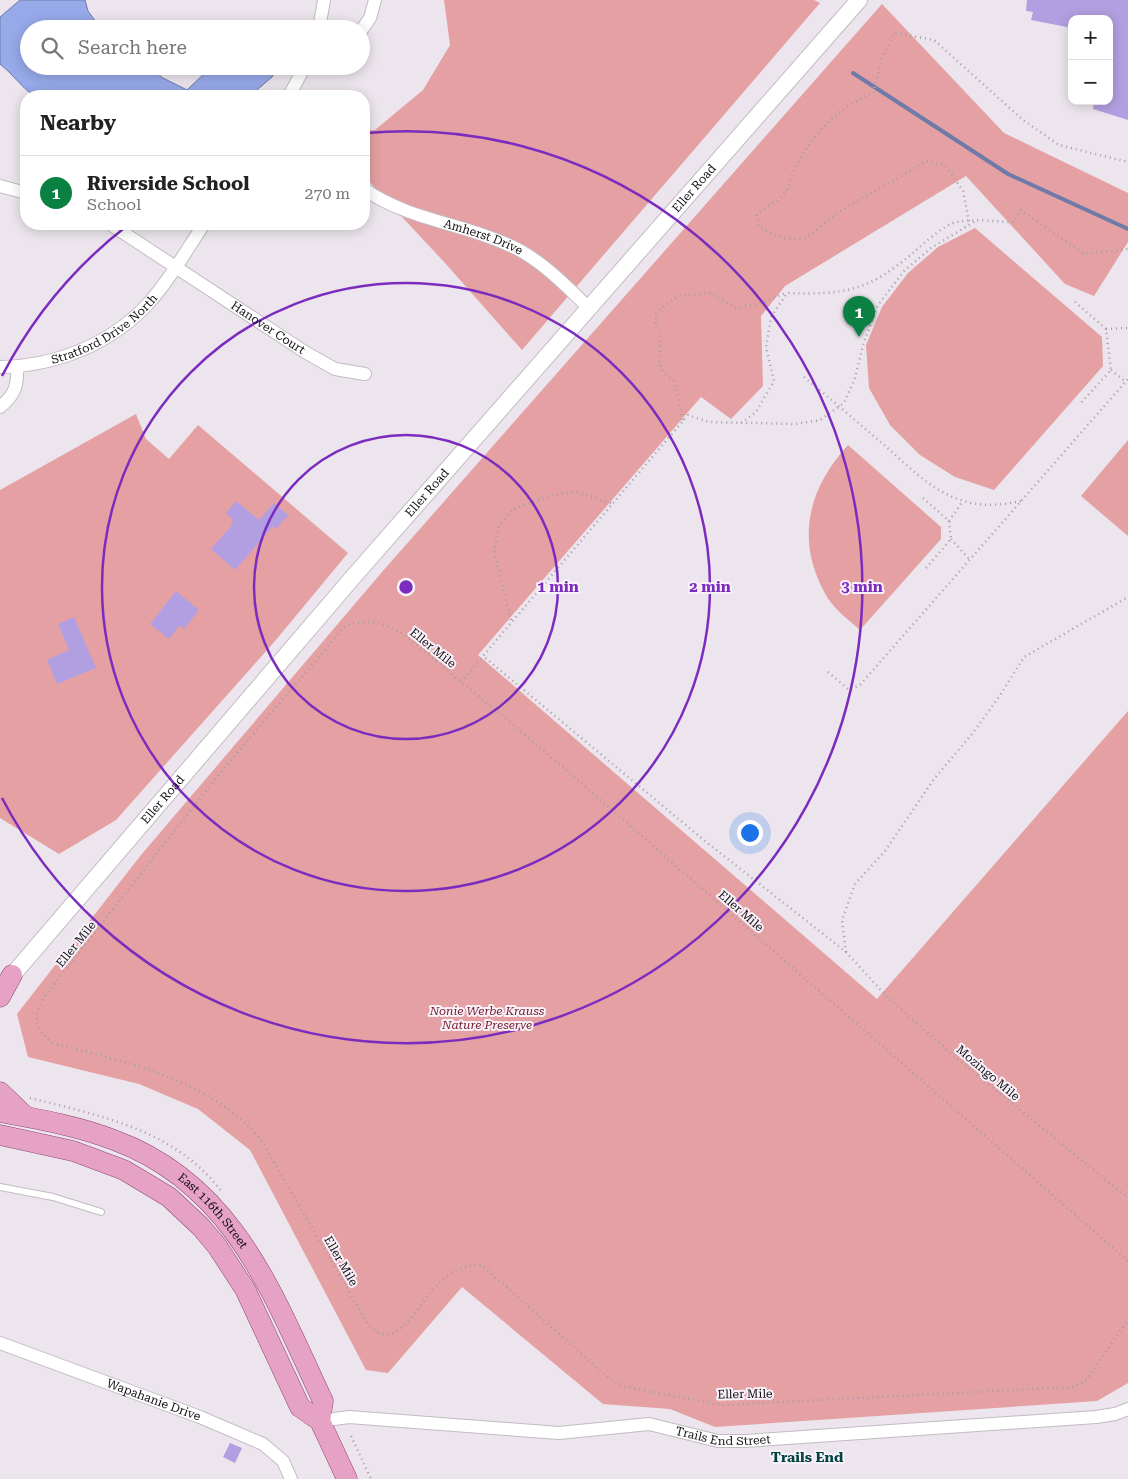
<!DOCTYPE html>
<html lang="en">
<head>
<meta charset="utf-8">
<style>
  body { margin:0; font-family:"Roboto Serif",serif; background:#f2f2f2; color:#222 }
  .controls { position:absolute; right:15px; top:15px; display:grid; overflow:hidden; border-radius:10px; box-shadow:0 2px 12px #0003 }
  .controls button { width:45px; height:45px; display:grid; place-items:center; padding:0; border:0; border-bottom:1px solid #e0e0e0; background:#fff; color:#222; font:25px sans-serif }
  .you { position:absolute; left:749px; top:832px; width:18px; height:18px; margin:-12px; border:4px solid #fff; border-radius:50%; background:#1a73e8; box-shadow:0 0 0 8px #1a73e833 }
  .badge { display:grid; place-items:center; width:32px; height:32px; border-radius:50%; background:#0b8043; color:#fff; font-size:16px; font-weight:700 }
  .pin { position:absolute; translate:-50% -41px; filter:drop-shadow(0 1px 2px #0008) }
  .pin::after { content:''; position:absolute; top:26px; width:18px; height:15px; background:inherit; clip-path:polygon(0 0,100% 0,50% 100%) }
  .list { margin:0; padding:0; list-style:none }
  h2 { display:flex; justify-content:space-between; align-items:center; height:65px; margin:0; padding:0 20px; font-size:21px }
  h2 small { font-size:16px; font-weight:400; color:#767676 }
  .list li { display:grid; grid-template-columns:32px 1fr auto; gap:15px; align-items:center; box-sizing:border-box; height:75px; padding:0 20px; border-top:1px solid #e0e0e0 }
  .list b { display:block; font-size:19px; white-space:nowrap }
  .list p { margin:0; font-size:16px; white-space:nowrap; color:#767676 }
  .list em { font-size:16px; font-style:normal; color:#767676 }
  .icon { flex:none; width:28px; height:28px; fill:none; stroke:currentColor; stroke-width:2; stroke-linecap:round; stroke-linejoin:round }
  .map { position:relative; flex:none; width:1128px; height:1479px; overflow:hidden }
  .search { position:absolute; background:#fff; box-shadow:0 2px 12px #0003; left:20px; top:20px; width:350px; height:55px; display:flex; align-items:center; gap:12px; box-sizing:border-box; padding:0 18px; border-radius:28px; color:#767676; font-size:19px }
  .panel { position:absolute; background:#fff; box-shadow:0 2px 12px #0003; left:20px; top:90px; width:350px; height:140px; border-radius:20px }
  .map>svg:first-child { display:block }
</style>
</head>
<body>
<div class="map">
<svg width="1128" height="1479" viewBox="0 0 1128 1479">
  <rect width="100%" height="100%" fill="#ece5ed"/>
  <path fill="#e4a0a3" d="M444 0H814L820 3 522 350 445 263 364 176V131L375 130 423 90 450 45Z
    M882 4 1004 133 1128 193V242L1094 296 1065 284 966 176 785 286 761 316 763 386 731 419 701 397 478 655 877 999 1128 711V1383L1097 1401 715 1427 670 1409 603 1404 462 1287 388 1373 366 1370 250 1150 198 1109 139 1084 28 1057 17 1014 141 855 382 572Z
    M975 228 1102 337 1103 366 994 490 955 477 920 455 890 425 869 388 866 345 882 307 908 273 938 247Z
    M136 414 146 439 169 459 198 425 348 553 275 641 116 820 59 854 0 818V490Z
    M1128 440V536L1081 496Z
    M848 445 941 527V539L860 630C849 620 835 610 827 597 795 542 807 490 848 445Z"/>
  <path fill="#96a9e9" stroke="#6e7ba8" d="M20 0H85L88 11 101 29H29V66H153L161 77 187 90 212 66H278L272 77 250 96H34C21 87 13 74 0 64V17Z"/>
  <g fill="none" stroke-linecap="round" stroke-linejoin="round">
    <path stroke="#6e7ba8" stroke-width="4" d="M853 73 1008 174 1128 229"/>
  </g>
  <path fill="#b29fe1" d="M1027 0H1128V120L1093 109 1094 101H1109V19H1072V28L1031 20 1033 12 1026 11Z
    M236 501 259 520 274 503 288 515 276 529 273 526 235 570 211 549 233 524 231 523 233 520 226 513Z
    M176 591 199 610 184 629 180 625 169 639 150 624Z
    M74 617 96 668 57 684 47 660 69 650 58 624Z
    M230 1443 242 1448 235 1463 223 1457Z"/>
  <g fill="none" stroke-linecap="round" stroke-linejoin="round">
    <g stroke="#c2bbc3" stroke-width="8">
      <path id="service" d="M0 1187 53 1197 101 1212"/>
    </g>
    <g stroke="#c2bbc3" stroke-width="14">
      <g id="minor">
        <path d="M319 29 324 0"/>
        <path d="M361 31 370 18 375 0"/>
        <path d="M289 96 305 66"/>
        <path d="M0 186 26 193"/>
        <path id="s1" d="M364 189C411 222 471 224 521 251 546 265 568 288 589 308"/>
        <path id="s2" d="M110 224 305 352 335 369 365 374"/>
        <path id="s3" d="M0 367C55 366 109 345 147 305 169 281 186 251 204 224"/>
        <path d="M0 407C15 395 18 385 17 367"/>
        <path id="s4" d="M0 1343 200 1417 263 1444 283 1461 291 1479"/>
        <path id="s5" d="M320 1421 349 1417 559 1433 649 1424 718 1441H745L1096 1417 1115 1414 1128 1409"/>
      </g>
    </g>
    <g stroke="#c2bbc3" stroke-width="18">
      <g id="tertiary">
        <path id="s6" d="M4 985 354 576 859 0"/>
      </g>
    </g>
    <g stroke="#8f466c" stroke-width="21">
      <g id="primary">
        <path d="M0 997 12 975"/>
        <path d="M0 1092 25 1116"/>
        <path id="s7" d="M0 1112C38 1119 78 1126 114 1140 234 1184 273 1295 323 1401L320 1421"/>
        <path d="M0 1135 73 1151 124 1170 169 1197 201 1227 217 1246 245 1289 300 1407 320 1421 347 1479"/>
      </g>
    </g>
    <path stroke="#a39ea4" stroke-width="2.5" stroke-dasharray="1 4" stroke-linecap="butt" d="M874 87V93C838 106 811 135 795 169 791 176 790 187 784 194 778 202 765 206 757 215L758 225C769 235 789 242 804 238 812 236 821 225 828 220 859 197 894 182 926 161L946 166 963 191 969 222
      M875 88 881 60 894 33 934 40 1023 120 1059 145 1128 162
      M974 222 931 248 904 271 878 305 863 345 855 378 844 403 820 420 795 424 709 422 688 415 483 656 705 841 846 952 888 998 955 1057 1128 1198
      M1075 302 1106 329 1111 370 1079 405
      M1106 329 1128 328
      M1111 370 1126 382
      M804 377C831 399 857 422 883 444 907 465 932 492 964 501 983 507 1002 505 1021 501
      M683 420 674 381C651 365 662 355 660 332L655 327 656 313 678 296 710 293 735 308 758 304 786 293
      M741 423 756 412 774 381 766 347 771 317 787 293C845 295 868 291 913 253 923 244 945 224 957 222 974 218 996 222 1014 222L1021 210 1084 254 1128 249
      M923 498 949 521 951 539 926 568
      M949 521 963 501
      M951 539 970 560
      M511 620 494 552 499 526 513 509 552 495 577 492 613 504
      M828 672 849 690 860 685 1128 379
      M461 682 483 656
      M846 952 842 920 855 884 885 851 934 779 972 734 999 697 1024 657 1128 597
      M30 1098C100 1116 174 1129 221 1191
      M1128 1261 541 748 405 635C383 623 372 619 346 625L216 778 44 997C32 1018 34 1028 53 1043 128 1063 205 1077 260 1138L366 1321C395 1360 419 1302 438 1284 450 1271 465 1264 482 1265L606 1376 621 1385 636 1389 722 1405 1072 1387 1085 1382 1128 1320
      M351 1436 371 1479"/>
    <use href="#service" stroke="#fff" stroke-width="6"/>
    <use href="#minor" stroke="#fff" stroke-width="12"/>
    <use href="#tertiary" stroke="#fff" stroke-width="16"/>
    <use href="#primary" stroke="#e5a2c4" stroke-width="20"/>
  </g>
  <g fill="none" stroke="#7b2cbf" stroke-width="2.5">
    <circle cx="406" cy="587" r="152"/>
    <circle cx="406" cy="587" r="304"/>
    <path d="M2 376A456 456 0 0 1 128 225M366 133A456 456 0 1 1 2 798"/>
  </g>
  <g text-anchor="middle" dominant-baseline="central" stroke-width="4" stroke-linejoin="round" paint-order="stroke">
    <g font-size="12" fill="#110f12" stroke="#faf2fa">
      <text stroke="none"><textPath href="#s6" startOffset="1054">Eller Road</textPath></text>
      <text stroke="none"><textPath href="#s1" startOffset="129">Amherst Drive</textPath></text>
      <text stroke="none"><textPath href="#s3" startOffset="114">Stratford Drive North</textPath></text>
      <text stroke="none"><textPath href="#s2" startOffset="189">Hanover Court</textPath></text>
      <text stroke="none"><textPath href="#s6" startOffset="649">Eller Road</textPath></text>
      <text transform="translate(433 648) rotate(39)">Eller Mile</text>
      <text stroke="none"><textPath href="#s6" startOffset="244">Eller Road</textPath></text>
      <text transform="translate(741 911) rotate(41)">Eller Mile</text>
      <text transform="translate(76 944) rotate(-51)">Eller Mile</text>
      <text transform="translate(988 1073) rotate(40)">Mozingo Mile</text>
      <text stroke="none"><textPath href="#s7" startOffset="241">East 116th Street</textPath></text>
      <text transform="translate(341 1261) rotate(60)">Eller Mile</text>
      <text transform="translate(745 1394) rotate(-1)">Eller Mile</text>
      <text stroke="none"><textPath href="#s4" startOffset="164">Wapahanie Drive</textPath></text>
      <text stroke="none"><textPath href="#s5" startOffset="406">Trails End Street</textPath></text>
    </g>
    <g font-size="12" font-style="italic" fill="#731727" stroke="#faf2fa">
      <text x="487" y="1011">Nonie Werbe Krauss<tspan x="487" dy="14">Nature Preserve</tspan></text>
    </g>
    <g font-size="14" font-weight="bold" fill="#004341" stroke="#faf2fa">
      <text x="807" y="1457">Trails End</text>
    </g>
  </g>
  <circle cx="406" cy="587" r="8" fill="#7b2cbf" stroke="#faf2fa" stroke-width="2.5"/>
  <g font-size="15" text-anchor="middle" font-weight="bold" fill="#7b2cbf" stroke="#faf2fa" stroke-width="4" stroke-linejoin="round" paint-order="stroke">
    <text x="558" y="592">1 min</text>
    <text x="710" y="592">2 min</text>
    <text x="862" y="592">3 min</text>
  </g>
</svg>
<div class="controls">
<button>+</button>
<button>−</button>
</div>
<div class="you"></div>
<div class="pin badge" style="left:859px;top:337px">1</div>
<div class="search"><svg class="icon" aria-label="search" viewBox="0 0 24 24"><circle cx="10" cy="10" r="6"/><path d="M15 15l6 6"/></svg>Search here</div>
<section class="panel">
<h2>Nearby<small></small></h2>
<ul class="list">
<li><span class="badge">1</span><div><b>Riverside School</b><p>School</p></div><em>270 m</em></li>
</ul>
</section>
</div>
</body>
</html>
